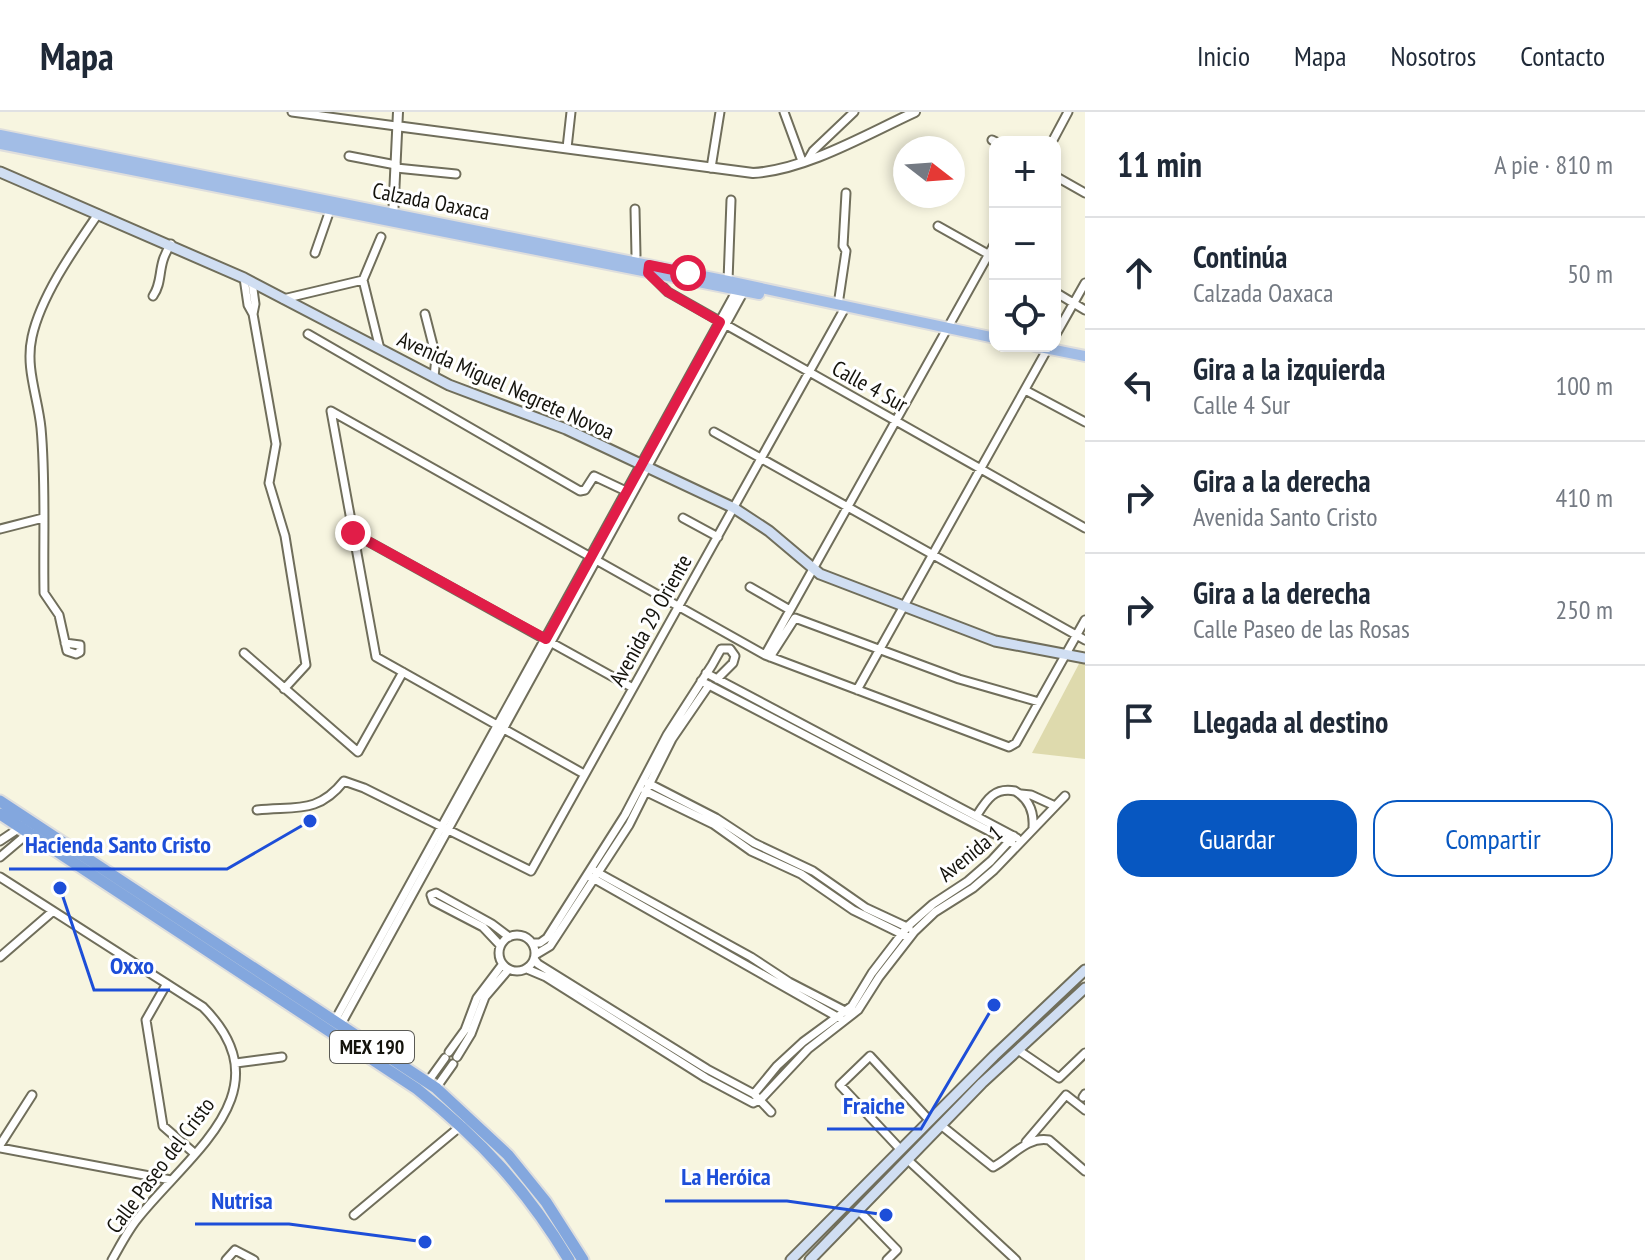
<!DOCTYPE html>
<html lang="es">
<head>
<meta charset="utf-8">
<style>
  body { margin:0; font-family:"PT Sans Narrow",sans-serif; background:#f2f2f3; color:#1f2937 }
  .controls { position:absolute; right:24px; top:24px; display:grid; overflow:hidden; border-radius:16px; box-shadow:0 4px 12px #0003 }
  .controls button { width:72px; height:72px; display:grid; place-items:center; padding:0; border:0; border-bottom:2px solid #e0e1e3; background:#fff; color:#1f2937; font:40px sans-serif }
  .compass { position:absolute; left:893px; top:24px; width:72px; height:72px; border-radius:50%; background:#fff; box-shadow:0 4px 12px #0003; rotate:107deg }
  .stop { position:absolute; width:24px; height:24px; margin:-18px; border:6px solid #e11d48; border-radius:50%; background:#fff }
  .stop.end { background:#e11d48; border-color:#fff; box-shadow:0 2px 8px #0008 }
  .list { margin:0; padding:0; list-style:none }
  h2 { display:flex; justify-content:space-between; align-items:center; height:104px; margin:0; padding:0 32px; font-size:34px }
  h2 small { font-size:26px; font-weight:400; color:#747a83 }
  .list li { display:grid; grid-template-columns:52px 1fr auto; gap:24px; align-items:center; box-sizing:border-box; height:112px; padding:0 32px; border-top:2px solid #e0e1e3 }
  .list b { display:block; font-size:30px; white-space:nowrap }
  .list p { margin:0; font-size:26px; white-space:nowrap; color:#747a83 }
  .list em { font-size:26px; font-style:normal; color:#747a83 }
  .actions { display:flex; gap:16px; padding:24px 32px }
  .actions a { flex:1; padding:18px 0; border:2px solid #0757c1; border-radius:24px; text-align:center; font-size:28px; color:#0757c1 }
  .actions .main { background:#0757c1; color:#fff }
  .icon { flex:none; width:44px; height:44px; fill:none; stroke:currentColor; stroke-width:2; stroke-linecap:round; stroke-linejoin:round }
  .map { position:relative; flex:none; width:1085px; height:1148px; overflow:hidden }
  header { display:flex; align-items:center; gap:48px; box-sizing:border-box; height:112px; padding:0 40px; background:#fff; border-bottom:2px solid #e0e1e3 }
  header strong { font-size:38px }
  nav { display:flex; gap:44px; margin-inline-start:auto; font-size:28px }
  main { display:flex }
  aside { flex:1; background:#fff }
  .map>svg:first-child { display:block }
</style>
</head>
<body>
<header>
<strong>Mapa</strong>
<nav><a>Inicio</a><a>Mapa</a><a>Nosotros</a><a>Contacto</a></nav>
</header>
<main>
<div class="map">
<svg width="1085" height="1148" viewBox="0 0 1085 1148">
  <rect width="100%" height="100%" fill="#f7f5e0"/>
  <path fill="#dedaad" d="M1081 548H1085V647L1032 641Z"/>
  <g fill="none" stroke-linecap="round" stroke-linejoin="round">
    <g stroke="#706e5b" stroke-width="11">
      <path id="minor" d="M292 0 396 14
        M784 0 802 49
        M992 28 996 30
        M1052 30 1068 0
        M567 36 571 0
        M349 44 396 53
        M809 46 813 39 854 0
        M396 56 456 62
        M711 56 720 0
        M1055 64 1085 81
        M938 114 995 146
        M315 141 330 98
        M633 152 636 143 635 97
        M648 160 668 180 1085 416
        M244 166 248 193 253 202 276 332 269 371 285 424 306 553 284 577
        M363 168 380 237
        M728 169 731 88
        M252 170 255 192 253 202
        M1055 180 1085 198
        M153 184C164 168 156 154 171 132
        M283 187 363 168 381 125
        M838 193 846 139 843 134 846 81
        M425 202 436 245 434 265
        M308 222 580 379 585 378 594 364 630 381
        M1055 224 1085 171
        M1025 278 1085 310
        M714 320 1085 528
        M683 406 718 425
        M0 417 43 406
        M353 421 633 576
        M750 475 790 498
        M65 531 80 533V540L76 542 67 539 59 503 44 481C43 426 46 370 41 316 38 285 25 256 32 225 41 184 74 137 98 102
        M244 541 358 640 403 560
        M765 543 995 131
        M770 545 795 506 959 567 1039 590
        M706 561 1017 726
        M701 569 1012 731
        M857 578 1048 236
        M584 662 376 545 331 299 765 543 1009 635 1016 631 1085 508
        M648 671 716 706 754 731 813 759 866 796 909 816
        M645 679 713 712 751 739 801 762 853 798 906 824
        M1021 682 1031 683 1055 694
        M257 698C296 694 318 702 344 669L364 676 531 759 846 194
        M977 703C987 687 995 675 1015 679 1029 687 1034 700 1033 715
        M0 729 21 715
        M0 745 32 718
        M593 758 751 845 789 870 847 900
        M0 765 203 895C286 978 191 1040 138 1106 128 1118 120 1134 112 1148
        M591 765 841 907
        M431 783 436 781 492 812 509 825
        M431 783 433 789 483 815 500 833
        M499 841a18 18 0 1 1 36 0a18 18 0 1 1-36 0Z
        M532 831H540L547 826 625 703 667 623 712 553 721 537H730L735 544 733 551 717 567
        M535 843 550 834 629 713 672 627 709 573
        M0 845 52 800
        M534 847 538 852 707 957 754 982 771 1000
        M527 857 546 865 706 966 753 991 761 987
        M166 873 146 908 163 1014 194 1041
        M334 910 737 178
        M340 914 744 179
        M1018 938 1059 966 1085 941
        M449 940 465 918 477 886 502 853
        M457 945 471 922 485 885 508 858
        M236 951 282 945
        M427 971 445 946
        M436 976 453 952
        M754 982 777 954 803 930 852 894 872 861 908 814 933 792 968 769 991 749 1014 724
        M1083 985 1085 982
        M761 987 808 937 858 898 879 865 914 820 935 800 973 776 994 758 1065 684
        M942 1014 993 1055C1011 1046 1027 1024 1049 1028L1085 1059
        M1026 1030 1066 983 1085 998
        M0 1033 32 983
        M0 1036 171 1068
        M901 1038 840 973 870 944 930 1009
        M908 1048 1016 1148
        M859 1099 897 1138 887 1148
        M354 1103 462 1013
        M226 1148 235 1138 254 1148"/>
    </g>
    <g stroke="#706e5b" stroke-width="12">
      <path id="tertiary" d="M396 14 753 61C806 58 867 22 915 0
        M393 106 398 0"/>
    </g>
    <g stroke="#706e5b" stroke-width="13">
      <path id="secondary" d="M0 60 244 166 449 273 566 317 734 396 769 419 820 462 995 529 1085 546
        M791 1148 994 944 1085 858
        M810 1148 982 971 1085 876"/>
    </g>
    <g stroke="#dededd" stroke-width="14">
      <path id="primary" d="M0 23 728 169 995 226
        M0 32 759 182
        M1035 234 1085 244"/>
    </g>
    <g stroke="#dededd" stroke-width="15">
      <path id="trunk" d="M0 689 436 976 508 1043 546 1090 583 1148
        M0 702 417 977C481 1028 527 1078 569 1148"/>
    </g>
    <use href="#minor" stroke="#fff" stroke-width="7"/>
    <use href="#tertiary" stroke="#fff" stroke-width="8"/>
    <use href="#secondary" stroke="#d0def2" stroke-width="9"/>
    <use href="#primary" stroke="#a2bde6" stroke-width="10"/>
    <use href="#trunk" stroke="#83a7de" stroke-width="11"/>
  </g>
  <g fill="none" stroke-linecap="round" stroke-linejoin="round">
    <path stroke="#e11d48" stroke-width="10" d="M353 421 546 527 720 210 668 180 648 161 649 153 688 161"/>
  </g>
  <g text-anchor="middle" dominant-baseline="central" stroke-width="6" stroke-linejoin="round" paint-order="stroke">
    <rect fill="#fff" stroke="#5a5a55" stroke-width="2" x="330" y="919" width="84" height="32" rx="6"/>
    <g font-size="20" font-weight="bold" fill="#14130c">
      <text x="372" y="935">MEX 190</text>
    </g>
    <g font-size="22" fill="#14130c" stroke="#fff">
      <text transform="translate(431 89) rotate(11)">Calzada Oaxaca</text>
      <text transform="translate(506 273) rotate(24)">Avenida Miguel Negrete Novoa</text>
      <text transform="translate(870 274) rotate(29)">Calle 4 Sur</text>
      <text transform="translate(650 508) rotate(-61)">Avenida 29 Oriente</text>
      <text transform="translate(970 741) rotate(-39)">Avenida 1</text>
      <text transform="translate(160 1053) rotate(-53)">Calle Paseo del Cristo</text>
    </g>
  </g>
  <path fill="none" stroke="#1d4ed8" stroke-width="3" d="M310 709L227 757H9M60 776L94 878H170M994 893L921 1017H827M886 1103L787 1089H665M425 1130L289 1112H195"/>
  <g fill="#1d4ed8" stroke="#fff" stroke-width="3">
    <circle cx="310" cy="709" r="8"/>
    <circle cx="60" cy="776" r="8"/>
    <circle cx="994" cy="893" r="8"/>
    <circle cx="886" cy="1103" r="8"/>
    <circle cx="425" cy="1130" r="8"/>
  </g>
  <g font-size="24" text-anchor="middle" font-weight="bold" fill="#1d4ed8" stroke="#fff" stroke-width="6" stroke-linejoin="round" paint-order="stroke">
    <text x="118" y="741">Hacienda Santo Cristo</text>
    <text x="132" y="862">Oxxo</text>
    <text x="874" y="1002">Fraiche</text>
    <text x="726" y="1073">La Heróica</text>
    <text x="242" y="1097">Nutrisa</text>
  </g>
</svg>
<div class="controls">
<button>+</button>
<button>−</button>
<button><svg class="icon" aria-label="locate" viewBox="0 0 24 24"><circle cx="12" cy="12" r="6"/><path d="M12 2v4M12 18v4M2 12h4M18 12h4"/></svg></button>
</div>
<svg class="compass" viewBox="-18 -18 36 36"><path d="M0-13l5 13h-10z" fill="#e53935"/><path d="M0 13l5-13h-10z" fill="#747a83"/></svg>
<div class="stop" style="left:688px;top:161px"></div>
<div class="stop end" style="left:353px;top:421px"></div>
</div>
<aside>
<h2>11 min<small>A pie · 810 m</small></h2>
<ul class="list">
<li><svg class="icon" aria-label="ahead" viewBox="0 0 24 24"><path d="M12 20V5M6 11l6-6 6 6"/></svg><div><b>Continúa</b><p>Calzada Oaxaca</p></div><em>50 m</em></li>
<li><svg class="icon" aria-label="left" viewBox="0 0 24 24"><path d="M17 20v-9H6M10 6l-5 5 5 5"/></svg><div><b>Gira a la izquierda</b><p>Calle 4 Sur</p></div><em>100 m</em></li>
<li><svg class="icon" aria-label="right" viewBox="0 0 24 24"><path d="M7 20v-9h11M14 6l5 5-5 5"/></svg><div><b>Gira a la derecha</b><p>Avenida Santo Cristo</p></div><em>410 m</em></li>
<li><svg class="icon" aria-label="right" viewBox="0 0 24 24"><path d="M7 20v-9h11M14 6l5 5-5 5"/></svg><div><b>Gira a la derecha</b><p>Calle Paseo de las Rosas</p></div><em>250 m</em></li>
<li><svg class="icon" aria-label="arrive" viewBox="0 0 24 24"><path d="M6 21V4h12l-3 4 3 4H6"/></svg><div><b>Llegada al destino</b></div></li>
</ul>
<div class="actions"><a class="main">Guardar</a><a>Compartir</a></div>
</aside>
</main>
</body>
</html>
